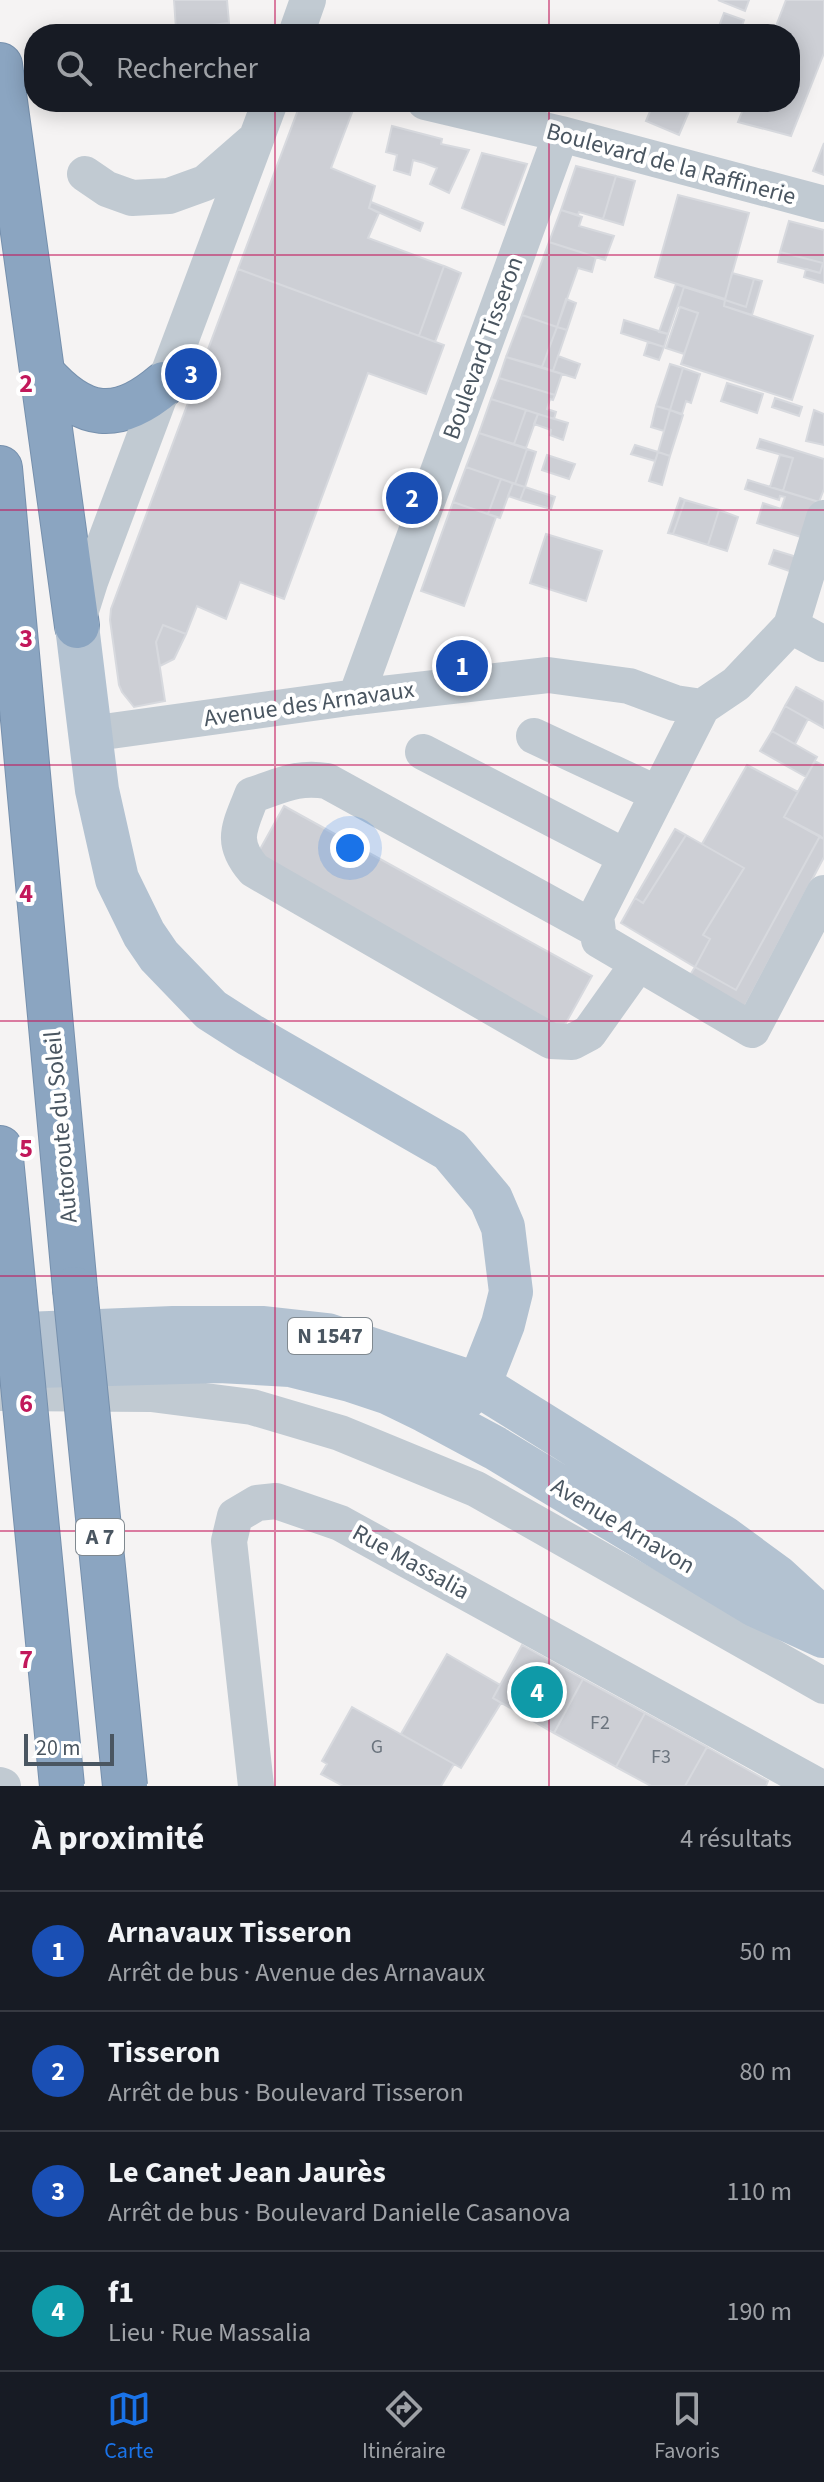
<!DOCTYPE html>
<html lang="fr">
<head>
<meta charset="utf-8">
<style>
  body { margin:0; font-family:"Source Sans 3",sans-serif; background:#242831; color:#f1f3f6 }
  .scale { position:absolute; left:24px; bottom:20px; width:90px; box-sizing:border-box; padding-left:8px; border:4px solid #4a5661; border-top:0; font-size:22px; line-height:28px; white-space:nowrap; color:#4a5661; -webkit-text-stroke:6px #fff; paint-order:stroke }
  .you { position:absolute; left:350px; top:848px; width:28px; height:28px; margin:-20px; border:6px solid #fff; border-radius:50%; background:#1a73e8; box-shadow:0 0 0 12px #1a73e833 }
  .badge { display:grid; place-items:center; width:52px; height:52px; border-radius:50%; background:#1a73e8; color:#fff; font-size:26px; font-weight:700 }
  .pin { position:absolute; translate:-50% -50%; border:4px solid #fff; box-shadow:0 2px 8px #0006 }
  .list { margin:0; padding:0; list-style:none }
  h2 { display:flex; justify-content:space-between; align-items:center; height:104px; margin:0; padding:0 32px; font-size:34px }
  h2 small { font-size:26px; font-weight:400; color:#9ea1a6 }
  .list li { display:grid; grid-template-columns:52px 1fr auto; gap:24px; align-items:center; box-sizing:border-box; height:120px; padding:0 32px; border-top:2px solid #363941 }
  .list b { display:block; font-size:30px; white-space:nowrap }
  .list p { margin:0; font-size:26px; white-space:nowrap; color:#9ea1a6 }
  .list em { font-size:26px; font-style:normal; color:#9ea1a6 }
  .icon { flex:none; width:44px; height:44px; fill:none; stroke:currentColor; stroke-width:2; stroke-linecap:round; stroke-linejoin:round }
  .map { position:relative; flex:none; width:824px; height:1786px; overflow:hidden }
  .search { position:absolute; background:#171b24; box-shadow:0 4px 20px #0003; left:24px; right:24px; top:24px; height:88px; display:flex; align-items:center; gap:20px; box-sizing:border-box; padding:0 28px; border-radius:32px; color:#9ea1a6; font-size:30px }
  .sheet { height:584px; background:#171b24 }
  nav { display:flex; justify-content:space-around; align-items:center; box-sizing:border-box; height:112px; border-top:2px solid #363941; background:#171b24; font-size:22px; color:#9ea1a6 }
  nav a { display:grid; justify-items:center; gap:4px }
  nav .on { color:#1a73e8 }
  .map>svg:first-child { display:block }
</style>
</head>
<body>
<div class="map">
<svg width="824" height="1786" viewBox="0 0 824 1786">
  <rect width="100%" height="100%" fill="#f5f3f3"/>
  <path fill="#cdcfd5" stroke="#d7d9de" stroke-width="2" d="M174 0H227L229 23 176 29Z
    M718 0H749L745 11Z
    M786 0H824V53L791 136 738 122 746 102H790V34H773Z
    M724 13 744 20 739 34H716Z
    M301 102H326L353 110 331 168 375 186 369 208 379 213 368 238 444 266 419 336 238 269Z
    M654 102H693L679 135 646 121Z
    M392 126 442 139 441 144 469 150 449 193 430 184 437 168 424 163 413 160 410 175 394 170 397 155 386 152Z
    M824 143V175L813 171Z
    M482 153 527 164 504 225 462 208Z
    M576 166 616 176 603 219 579 212 578 215 561 210Z
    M616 176 635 181 623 225 603 219Z
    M678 195 749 213 725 299 655 277Z
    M371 202 423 223 420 231 369 208Z
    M561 210 582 217 579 226 614 236 605 260 549 242Z
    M789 221 824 230V283L804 277 806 269 820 273 823 263 780 252Z
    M549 242 596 257 592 272 578 268 557 327 522 315Z
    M780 252 823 263 820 273 778 262Z
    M444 266 461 273 435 342 419 336Z
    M238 269 444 345 426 394 368 373 284 599 240 582 226 619 197 606 186 634 163 625 156 642 165 701 134 707 122 692 119 685 110 620 111 609Z
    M732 273 754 279 746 307 725 300Z
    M754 279 762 281 752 315 724 306 725 300 746 307Z
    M676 284 684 287 668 334 659 332Z
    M684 287 725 300 724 306 813 336 792 400 681 364 698 313 678 306Z
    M566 299 576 303 567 330 557 327Z
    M680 307 698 313 684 354 666 348Z
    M522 315 557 327 542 367 506 357Z
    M624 320 668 334 664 347 621 333Z
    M557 327 567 330 553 371 542 367Z
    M648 342 664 347 659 360 644 355Z
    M558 356 580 364 575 378 553 371Z
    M506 357 562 374 555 395 499 378Z
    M670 364 683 368 670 410 656 406Z
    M683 368 700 374 691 403 686 401 682 414 670 410Z
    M499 378 555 395 553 400 550 399 547 409 556 412 554 419 491 399Z
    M727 383 763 394 757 413 721 401Z
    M775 398 802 407 799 416 772 407Z
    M491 399 526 410 514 444 479 433Z
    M656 406 670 410 664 431 651 427Z
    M526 410 538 414 526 448 514 444Z
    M670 410 683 415 670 456 658 452Z
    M814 410 824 414V445L806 441Z
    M538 414 568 423 563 440 550 435 551 430 534 424Z
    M479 433 527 449 515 484 466 467Z
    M760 439 824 459V489L819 502 783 491 793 458 757 448Z
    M635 445 658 452 655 461 631 454Z
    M527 449 536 452 525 487 515 484Z
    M658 452 670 456 662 485 649 481Z
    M547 455 575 464 569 479 542 470Z
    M780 455 793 458 783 491 770 487Z
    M466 467 501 479 488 514 453 502Z
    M501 479 513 483 500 518 488 514Z
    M748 480 819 502 807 539 757 523 763 503 781 509 785 497 780 496 779 500 745 489Z
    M513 483 525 487 520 500 508 496Z
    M525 487 555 497 551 509 520 500Z
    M680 498 685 500 673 534 668 533Z
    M685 500 719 510 708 545 673 534Z
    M453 502 496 517 464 606 421 591Z
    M719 510 738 517 727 551 708 545Z
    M546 534 602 551 586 601 530 583Z
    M774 550 800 558 795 573 769 564Z
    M163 625 186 634 174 659 160 666 156 642Z
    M796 687 824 702V728L785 706Z
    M785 706 808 719 795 744 772 731Z
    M772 731 817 757 806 777 760 751Z
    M815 761 824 766V839L784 817Z
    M747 765 798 792 784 817 820 836 736 990 695 967 710 939 703 935 744 868 702 844Z
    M284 806 592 976 562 1030 254 860Z
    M675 829 686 835 643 903 635 898Z
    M686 835 744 868 703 935 710 939 695 967 621 923 635 898 643 903Z
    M820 836 824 839V857L742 1012 687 980 695 967 736 990Z
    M522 1645 583 1679 554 1733 493 1698Z
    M447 1654 500 1685 493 1698 501 1703 461 1768 401 1734Z
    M583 1679 645 1713 616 1767 554 1733Z
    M352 1707 454 1764 441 1786H343L321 1774 327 1764 322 1761Z
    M645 1713 707 1747 685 1786H651L616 1767Z
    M707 1747 768 1781 766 1786H685Z"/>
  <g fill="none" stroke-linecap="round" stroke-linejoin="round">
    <g stroke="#7690ad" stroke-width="46">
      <path id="highway" d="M0 65 77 626
        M43 374C83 419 117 424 164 384
        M0 468 75 1289
        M0 1148 14 1292"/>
    </g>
    <path stroke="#c1cad2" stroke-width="36" d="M296 34 308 0
      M425 102 561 134 824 204
      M85 174 107 189 132 198 169 196 205 183 252 142
      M78 620 90 582 270 102
      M791 626 824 518
      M356 697 561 134
      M702 707 596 916 599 940 752 1030 824 893
      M89 734 356 697 548 675 629 686 675 703 702 707 736 684 791 626 824 644
      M534 736 658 794
      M423 752 626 857
      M596 929 327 781C296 776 281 786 252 795 240 827 229 841 254 870L551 1041 572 1042 589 1033 638 964
      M0 1393 151 1394 252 1407 340 1433 476 1489 824 1686
      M0 1785 3 1786
      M256 1786 229 1541 235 1516 257 1503 276 1501 340 1523 818 1786"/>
    <path stroke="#b3c2d1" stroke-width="44" d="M0 1335 173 1328H264L327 1335 479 1385 724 1538 777 1577 824 1620
      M0 1367 219 1361 290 1365 350 1380 389 1393 426 1411 449 1412 479 1385 503 1324 511 1292 503 1227 491 1199 450 1150 250 1035 211 1010 159 956 144 934 117 879 97 790 77 626
      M426 1411 495 1448 755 1605 823 1636"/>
    <use href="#highway" stroke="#8ba5c1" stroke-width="44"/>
    <g stroke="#7690ad" stroke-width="46" stroke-linecap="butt">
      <path id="highway-bridge" d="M75 1289 125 1786
        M14 1292 62 1786"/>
    </g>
    <use href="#highway-bridge" stroke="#8ba5c1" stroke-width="44"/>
  </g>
  <path fill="none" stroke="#c2185b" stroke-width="2" stroke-opacity="0.55" d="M275 0V34M549 0V34M275 102V1786M549 102V1786M0 255H824M0 510H824M0 765H824M0 1021H824M0 1276H824M0 1531H824"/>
  <g text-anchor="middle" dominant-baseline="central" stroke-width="8" stroke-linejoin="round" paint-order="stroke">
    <g font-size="20" fill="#6b747e">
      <text x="600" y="1723">F2</text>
      <text x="377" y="1747">G</text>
      <text x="661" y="1757">F3</text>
    </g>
    <g fill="#fff" stroke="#808990" stroke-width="2">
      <rect x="288" y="1318" width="84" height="36" rx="6"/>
      <rect x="76" y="1519" width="48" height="36" rx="6"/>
    </g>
    <g font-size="22" font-weight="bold" fill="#4a5661">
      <text x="330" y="1336">N 1547</text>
      <text x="100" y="1537">A 7</text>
    </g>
    <g font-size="24" fill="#4a5661" stroke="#fff">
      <text transform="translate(671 164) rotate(15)">Boulevard de la Raffinerie</text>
      <text transform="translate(483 348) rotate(-70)">Boulevard Tisseron</text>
      <text transform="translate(309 704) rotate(-8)">Avenue des Arnavaux</text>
      <text transform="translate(61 1127) rotate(-95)">Autoroute du Soleil</text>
      <text transform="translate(623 1526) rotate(31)">Avenue Arnavon</text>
      <text transform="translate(411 1562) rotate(29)">Rue Massalia</text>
    </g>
  </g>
  <g font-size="26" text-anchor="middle" font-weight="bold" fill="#c2185b" stroke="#fff" stroke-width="8" stroke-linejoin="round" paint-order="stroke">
    <text x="26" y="392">2</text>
    <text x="26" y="647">3</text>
    <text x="26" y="902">4</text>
    <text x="26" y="1157">5</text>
    <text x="26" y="1412">6</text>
    <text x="26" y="1668">7</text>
  </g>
</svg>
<div class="scale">20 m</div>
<div class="you"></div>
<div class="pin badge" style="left:462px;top:666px;background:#1a4fb4">1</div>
<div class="pin badge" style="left:412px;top:498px;background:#1a4fb4">2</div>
<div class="pin badge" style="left:191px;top:374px;background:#1a4fb4">3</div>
<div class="pin badge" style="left:537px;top:1692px;background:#0f9aa8">4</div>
<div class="search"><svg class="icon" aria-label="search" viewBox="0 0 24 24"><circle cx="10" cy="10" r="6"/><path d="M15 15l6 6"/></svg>Rechercher</div>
</div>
<section class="sheet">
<h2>À proximité<small>4 résultats</small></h2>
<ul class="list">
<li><span class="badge" style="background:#1a4fb4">1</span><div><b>Arnavaux Tisseron</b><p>Arrêt de bus · Avenue des Arnavaux</p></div><em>50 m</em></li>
<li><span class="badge" style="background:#1a4fb4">2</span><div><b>Tisseron</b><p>Arrêt de bus · Boulevard Tisseron</p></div><em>80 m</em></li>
<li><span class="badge" style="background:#1a4fb4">3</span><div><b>Le Canet Jean Jaurès</b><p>Arrêt de bus · Boulevard Danielle Casanova</p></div><em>110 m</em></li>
<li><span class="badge" style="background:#0f9aa8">4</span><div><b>f1</b><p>Lieu · Rue Massalia</p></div><em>190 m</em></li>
</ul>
</section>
<nav>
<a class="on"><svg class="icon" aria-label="map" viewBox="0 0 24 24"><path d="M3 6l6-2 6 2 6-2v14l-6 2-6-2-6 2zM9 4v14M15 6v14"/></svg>Carte</a>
<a><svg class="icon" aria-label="directions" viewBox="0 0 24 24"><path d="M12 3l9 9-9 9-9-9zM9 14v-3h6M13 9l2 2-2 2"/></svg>Itinéraire</a>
<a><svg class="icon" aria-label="saved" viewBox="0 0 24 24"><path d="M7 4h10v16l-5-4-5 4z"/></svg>Favoris</a>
</nav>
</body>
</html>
